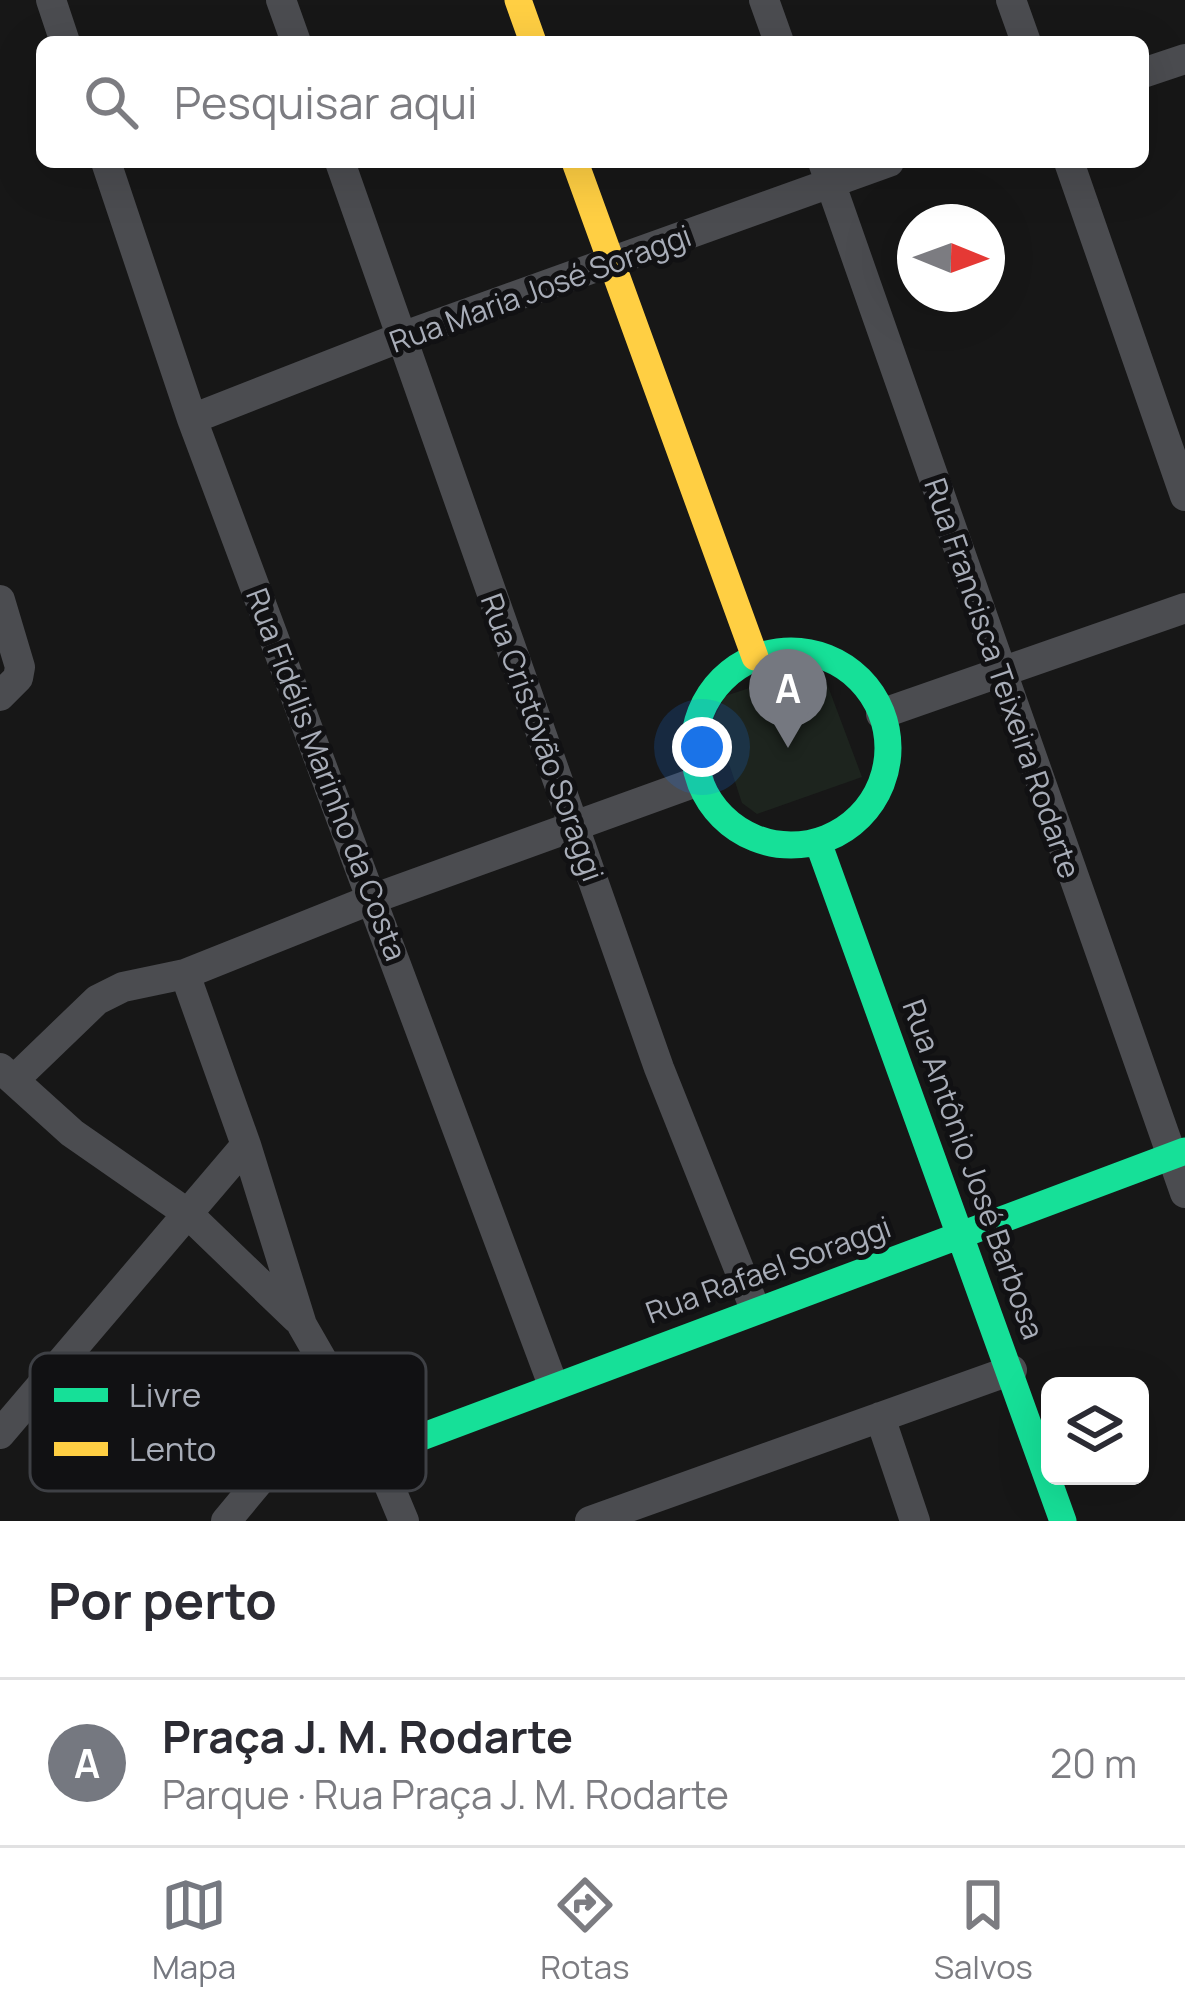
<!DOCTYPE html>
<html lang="pt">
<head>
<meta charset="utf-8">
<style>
  body { margin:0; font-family:Manrope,sans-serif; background:#f7f7f7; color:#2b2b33 }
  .controls { position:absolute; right:36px; bottom:36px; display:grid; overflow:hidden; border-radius:18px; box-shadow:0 12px 48px #0002 }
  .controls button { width:108px; height:108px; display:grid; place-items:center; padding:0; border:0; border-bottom:3px solid #e1e1e2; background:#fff; color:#2b2b33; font:60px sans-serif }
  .compass { position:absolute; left:897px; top:204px; width:108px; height:108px; border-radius:50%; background:#fff; box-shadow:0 12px 48px #0002; rotate:91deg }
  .you { position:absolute; left:702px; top:747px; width:42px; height:42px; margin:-30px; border:9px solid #fff; border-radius:50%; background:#1a73e8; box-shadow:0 0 0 18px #1a73e833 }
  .badge { display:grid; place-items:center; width:78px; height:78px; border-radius:50%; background:#757880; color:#fff; font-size:39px; font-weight:700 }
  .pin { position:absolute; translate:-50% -99px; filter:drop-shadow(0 3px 6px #0008) }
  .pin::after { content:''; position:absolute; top:63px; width:42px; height:36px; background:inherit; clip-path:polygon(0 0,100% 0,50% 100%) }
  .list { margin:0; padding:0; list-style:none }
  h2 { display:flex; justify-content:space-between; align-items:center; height:156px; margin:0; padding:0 48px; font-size:51px }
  h2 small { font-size:39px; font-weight:400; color:#7c7c81 }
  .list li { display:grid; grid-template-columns:78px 1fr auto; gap:36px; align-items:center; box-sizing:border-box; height:168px; padding:0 48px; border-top:3px solid #e1e1e2 }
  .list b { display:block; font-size:45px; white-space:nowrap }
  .list p { margin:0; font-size:39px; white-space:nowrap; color:#7c7c81 }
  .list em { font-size:39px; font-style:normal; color:#7c7c81 }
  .icon { flex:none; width:66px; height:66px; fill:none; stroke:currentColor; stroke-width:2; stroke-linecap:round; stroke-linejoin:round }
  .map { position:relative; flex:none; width:1185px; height:1521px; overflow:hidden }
  .search { position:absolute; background:#fff; box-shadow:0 12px 48px #0002; left:36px; right:36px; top:36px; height:132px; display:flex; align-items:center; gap:30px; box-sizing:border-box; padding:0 42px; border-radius:18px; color:#7c7c81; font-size:45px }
  .sheet { height:324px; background:#fff }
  nav { display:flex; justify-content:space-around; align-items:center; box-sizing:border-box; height:168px; border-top:3px solid #e1e1e2; background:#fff; font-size:33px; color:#7c7c81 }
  nav a { display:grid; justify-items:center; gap:6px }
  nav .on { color:#757880 }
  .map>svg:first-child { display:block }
</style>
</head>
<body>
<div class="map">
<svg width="1185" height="1521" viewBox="0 0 1185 1521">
  <rect width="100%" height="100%" fill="#171717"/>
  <path fill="#1d241e" d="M820 665 862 777 757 814 742 803 714 718 725 696Z"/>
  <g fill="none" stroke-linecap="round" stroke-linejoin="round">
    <path stroke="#4b4c50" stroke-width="30" d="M51 0 65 42
      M281 0 296 42
      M764 0 779 42
      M1011 0 1026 42
      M1143 73 1185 59
      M106 162 192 419 553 1385
      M340 162 659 1068 755 1309
      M823 162 1185 1193
      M1069 162 1185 496
      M192 419 404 336 889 162
      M0 600 20 667 18 678 0 696
      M881 714 1185 608
      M0 1068 72 1133 187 1213 297 1319
      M15 1079 97 1000 123 987 185 974 375 898 699 781
      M246 1145 302 1325 376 1454 404 1521
      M880 1417 915 1521
      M0 1434 246 1145 185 974
      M226 1521 336 1389
      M590 1521 1012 1370"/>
    <path stroke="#16e098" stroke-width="27" d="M694 748a97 97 0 1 1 194 0a97 97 0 1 1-194 0Z
      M818 842 1063 1521
      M376 1454 1185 1151"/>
    <path stroke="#ffcf43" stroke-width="27" d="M518 0 533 42
      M575 162 755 657"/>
  </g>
  <g text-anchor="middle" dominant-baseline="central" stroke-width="10" stroke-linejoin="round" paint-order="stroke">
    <g font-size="30" fill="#a8adb8" stroke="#111113">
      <text transform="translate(540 288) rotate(-20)">Rua Maria José Soraggi</text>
      <text transform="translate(1003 678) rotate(71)">Rua Francisca Teixeira Rodarte</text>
      <text transform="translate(543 737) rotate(70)">Rua Cristóvão Soraggi</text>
      <text transform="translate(327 774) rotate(69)">Rua Fidélis Marinho da Costa</text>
      <text transform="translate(974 1169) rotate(70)">Rua Antônio José Barbosa</text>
      <text transform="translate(768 1269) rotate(-20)">Rua Rafael Soraggi</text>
    </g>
  </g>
  <rect x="30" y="1353" width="396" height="138" rx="18" fill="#111113" stroke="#3e4045" stroke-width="3"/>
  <rect x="54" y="1388" width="54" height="14" fill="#16e098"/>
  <rect x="54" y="1442" width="54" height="14" fill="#ffcf43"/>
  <g font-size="33" fill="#a8adb8">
    <text x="129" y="1407">Livre</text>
    <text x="129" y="1461">Lento</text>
  </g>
</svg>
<div class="controls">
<button><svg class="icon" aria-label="layers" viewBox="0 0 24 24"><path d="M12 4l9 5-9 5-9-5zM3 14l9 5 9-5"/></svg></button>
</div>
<svg class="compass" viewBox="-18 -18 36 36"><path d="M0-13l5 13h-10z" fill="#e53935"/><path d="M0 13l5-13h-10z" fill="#7c7c81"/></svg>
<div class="you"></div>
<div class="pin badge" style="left:788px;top:748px">A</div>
<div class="search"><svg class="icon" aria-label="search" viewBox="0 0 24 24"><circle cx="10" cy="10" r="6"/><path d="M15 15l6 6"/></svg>Pesquisar aqui</div>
</div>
<section class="sheet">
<h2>Por perto<small></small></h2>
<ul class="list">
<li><span class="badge">A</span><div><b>Praça J. M. Rodarte</b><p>Parque · Rua Praça J. M. Rodarte</p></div><em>20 m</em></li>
</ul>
</section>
<nav>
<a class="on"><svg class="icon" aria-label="map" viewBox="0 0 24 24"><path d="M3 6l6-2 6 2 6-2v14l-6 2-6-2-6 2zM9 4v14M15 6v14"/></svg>Mapa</a>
<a><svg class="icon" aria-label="directions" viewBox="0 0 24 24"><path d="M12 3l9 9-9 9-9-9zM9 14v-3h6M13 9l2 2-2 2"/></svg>Rotas</a>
<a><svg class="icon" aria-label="saved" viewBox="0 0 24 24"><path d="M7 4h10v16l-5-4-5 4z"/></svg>Salvos</a>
</nav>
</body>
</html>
